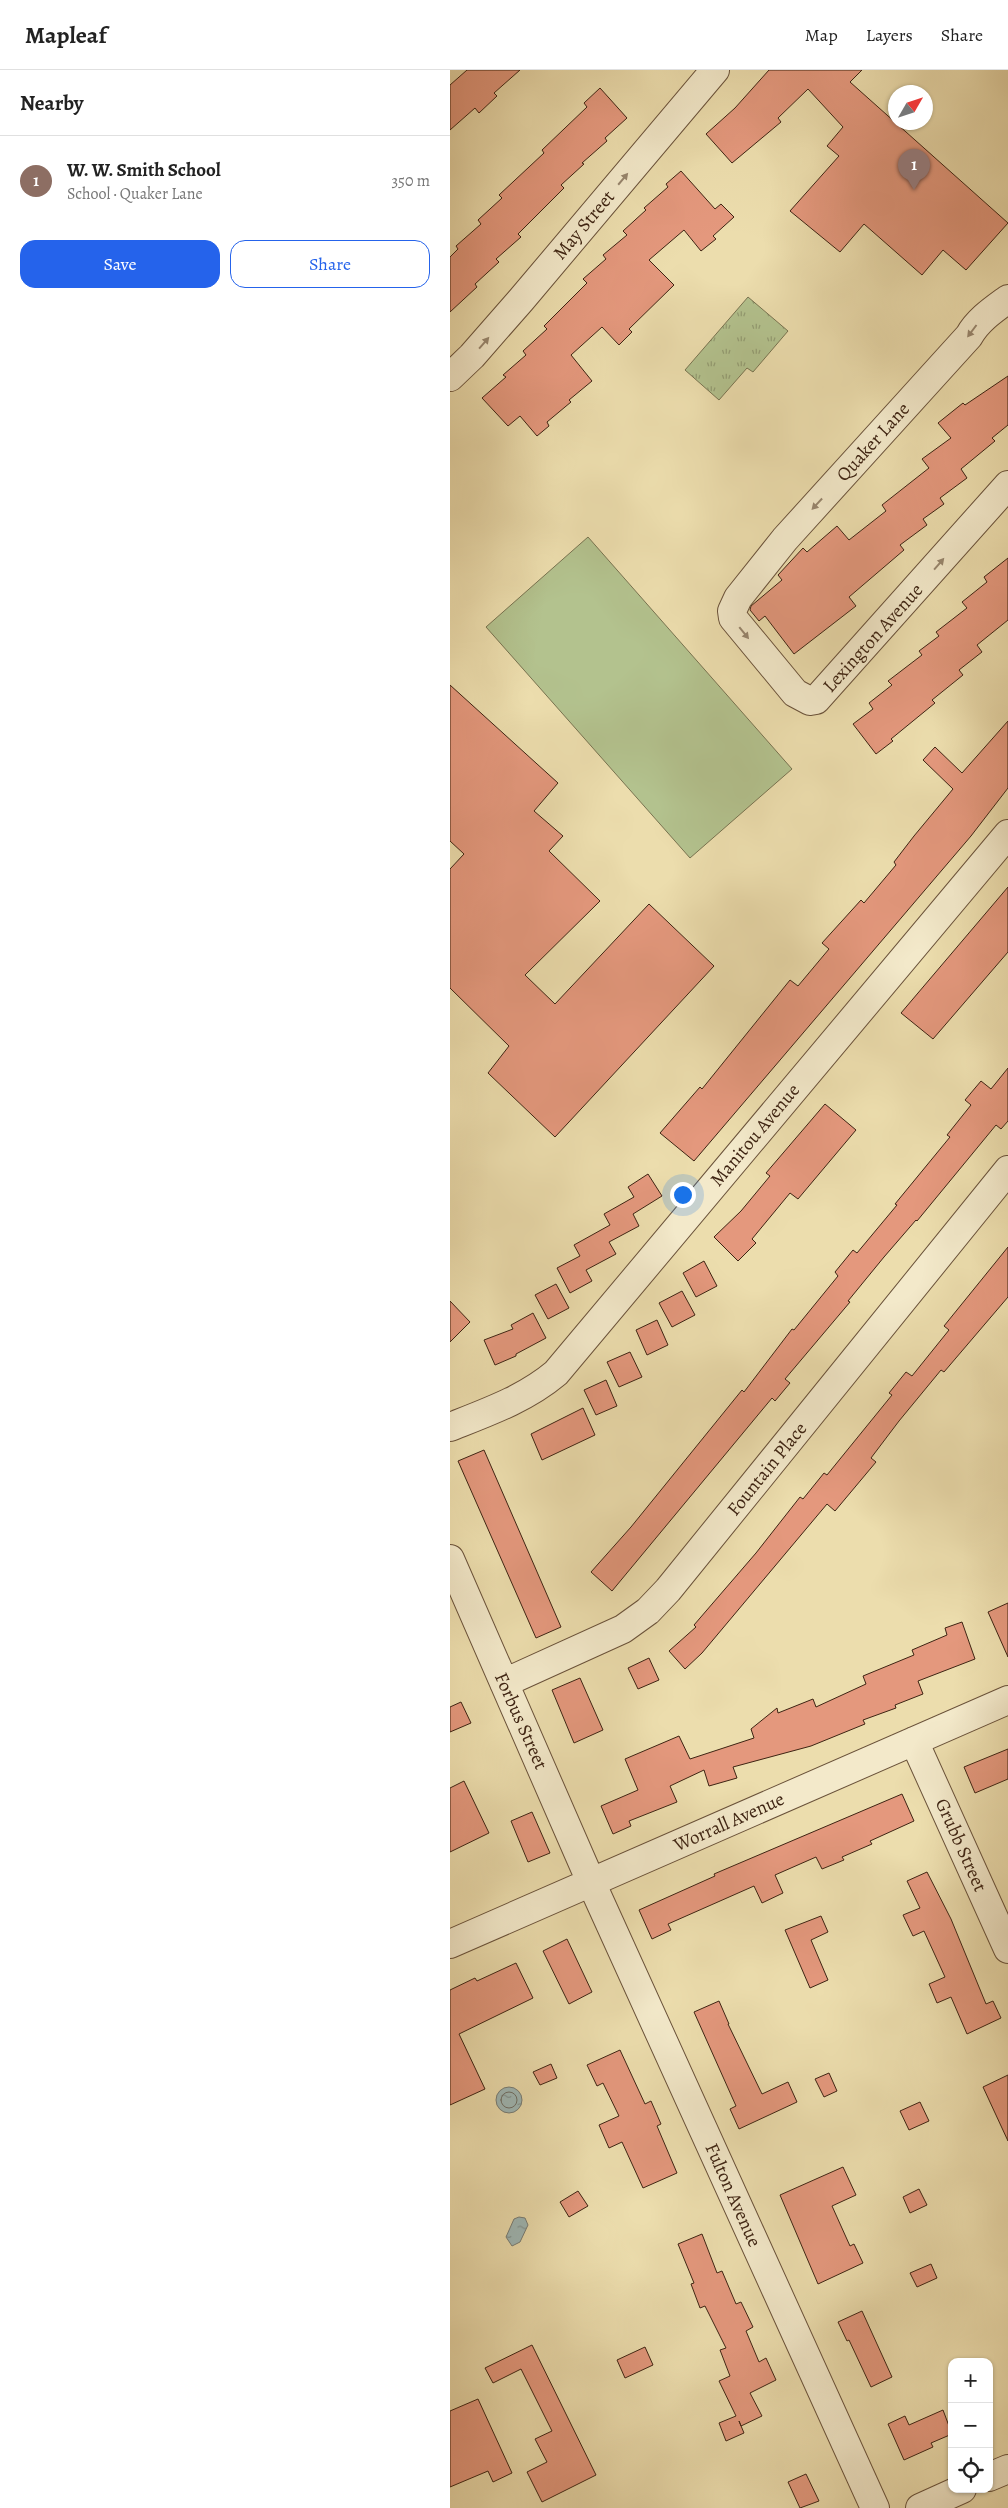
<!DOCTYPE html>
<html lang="en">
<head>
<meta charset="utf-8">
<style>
  body { margin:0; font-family:Alegreya,serif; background:#f2f2f2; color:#222 }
  .controls { position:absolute; right:15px; bottom:15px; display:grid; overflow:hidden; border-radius:10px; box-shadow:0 1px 4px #0004 }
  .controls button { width:45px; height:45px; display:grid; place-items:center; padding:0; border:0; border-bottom:1px solid #e0e0e0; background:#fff; color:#222; font:25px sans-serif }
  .compass { position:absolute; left:438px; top:15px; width:45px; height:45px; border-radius:50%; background:#fff; box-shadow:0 1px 4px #0004; rotate:51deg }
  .you { position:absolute; left:232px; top:1124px; width:18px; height:18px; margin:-12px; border:4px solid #fff; border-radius:50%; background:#1a73e8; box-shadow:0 0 0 8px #1a73e833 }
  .badge { display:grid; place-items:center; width:32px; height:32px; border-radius:50%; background:#2563eb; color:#fff; font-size:16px; font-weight:700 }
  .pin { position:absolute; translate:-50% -41px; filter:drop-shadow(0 1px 2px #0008) }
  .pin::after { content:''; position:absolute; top:26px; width:18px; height:15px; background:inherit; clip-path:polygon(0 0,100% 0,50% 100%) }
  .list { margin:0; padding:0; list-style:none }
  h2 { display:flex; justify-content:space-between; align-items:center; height:65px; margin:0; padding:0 20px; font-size:21px }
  h2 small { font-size:16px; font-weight:400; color:#767676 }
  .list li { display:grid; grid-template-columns:32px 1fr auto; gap:15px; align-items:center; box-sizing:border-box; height:90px; padding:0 20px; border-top:1px solid #e0e0e0 }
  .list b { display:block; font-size:19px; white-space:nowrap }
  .list p { margin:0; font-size:16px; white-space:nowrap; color:#767676 }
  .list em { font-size:16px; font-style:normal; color:#767676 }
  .actions { display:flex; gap:10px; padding:15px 20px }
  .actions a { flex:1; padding:11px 0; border:1px solid #2563eb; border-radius:15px; text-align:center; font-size:18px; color:#2563eb }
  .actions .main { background:#2563eb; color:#fff }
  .icon { flex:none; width:28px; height:28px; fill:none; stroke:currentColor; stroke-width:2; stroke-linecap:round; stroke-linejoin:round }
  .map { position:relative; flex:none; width:558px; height:2438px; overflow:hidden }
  header { display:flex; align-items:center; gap:30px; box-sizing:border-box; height:70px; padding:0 25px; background:#fff; border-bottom:1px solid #e0e0e0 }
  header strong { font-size:24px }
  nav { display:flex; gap:28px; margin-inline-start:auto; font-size:18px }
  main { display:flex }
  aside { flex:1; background:#fff }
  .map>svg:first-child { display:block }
</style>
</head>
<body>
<header>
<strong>Mapleaf</strong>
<nav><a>Map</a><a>Layers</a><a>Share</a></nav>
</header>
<main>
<aside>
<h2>Nearby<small></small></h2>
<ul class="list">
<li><span class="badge" style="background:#8d6e63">1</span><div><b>W. W. Smith School</b><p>School · Quaker Lane</p></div><em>350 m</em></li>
</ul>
<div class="actions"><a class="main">Save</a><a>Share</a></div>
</aside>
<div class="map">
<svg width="558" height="2438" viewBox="0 0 558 2438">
  <defs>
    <pattern id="park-tufts" width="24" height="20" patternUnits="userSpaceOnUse" patternTransform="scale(1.25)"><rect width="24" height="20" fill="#b3c28e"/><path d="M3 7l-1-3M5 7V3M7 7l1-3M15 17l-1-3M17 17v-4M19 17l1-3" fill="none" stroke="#939d73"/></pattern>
    <pattern id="water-ripples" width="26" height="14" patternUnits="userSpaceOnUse" patternTransform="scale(1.25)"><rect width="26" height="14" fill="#9fb8b6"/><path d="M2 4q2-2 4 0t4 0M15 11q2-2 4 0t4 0" fill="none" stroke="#839593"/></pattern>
  </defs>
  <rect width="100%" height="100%" fill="#ecddad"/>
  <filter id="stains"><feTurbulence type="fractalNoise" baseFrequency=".004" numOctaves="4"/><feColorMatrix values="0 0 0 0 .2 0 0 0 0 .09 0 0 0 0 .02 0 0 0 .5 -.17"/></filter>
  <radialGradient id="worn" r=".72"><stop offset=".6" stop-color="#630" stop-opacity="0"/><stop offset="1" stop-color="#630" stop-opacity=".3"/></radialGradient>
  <path fill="#b3c28e" stroke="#787350" d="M138 467 342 699 240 788 36 557Z"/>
  <path fill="url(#park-tufts)" stroke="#787350" d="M298 227 338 261 303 302 297 298 269 330 235 300Z"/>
  <path fill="url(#water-ripples)" stroke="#787d75" d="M46 2030a13 13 0 1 1 26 0a13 13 0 1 1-26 0Z
    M69 2147 75 2148 78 2155 70 2172 62 2176 56 2167 64 2149Z"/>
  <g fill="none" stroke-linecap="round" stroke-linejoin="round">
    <path stroke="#6e6e64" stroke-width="1" d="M51 2030a8 8 0 1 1 16 0a8 8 0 1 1-16 0Z"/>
  </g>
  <path fill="#e4987d" stroke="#3e2413" d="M17 0H70L44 23 47 26 29 43 25 38 0 60V15Z
    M319 0H412L400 12 558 153 516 200 493 180 472 205 414 154 390 182 340 141 389 86 377 76 393 57 358 19 328 48 331 52 282 93 256 64 285 38Z
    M150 18 177 48 155 68 157 71 132 93 134 94 111 115 114 118 68 164 71 167 46 189 49 192 25 214 27 217 0 242V187L8 179 6 176 31 154 28 150 52 128 49 125 94 83 92 80 137 37 134 33Z
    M231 101 265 139 271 134 284 147 263 166 266 169 251 181 234 160 199 190 224 215 179 259 182 262 169 275 152 257 121 285 142 311 119 330 121 332 97 352 99 356 87 366 70 346 58 356 32 328 56 307 53 305 76 285 73 281 97 259 94 256 137 213 133 209 156 189 153 185 177 165 173 161 196 140 194 138 218 117 216 114Z
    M558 306V355L542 368 545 371 511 399 517 408 490 428 494 434 473 449 477 455 450 475 454 480 399 527 406 536 344 584 315 546 309 551 300 540 301 536 332 510 328 505 353 478 357 482 387 456 399 470 436 441 432 435 479 398 472 389 501 368 488 353 513 333 515 335Z
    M558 488V550L527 575 532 582 509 600 513 605 482 630 485 633 441 669 443 671 426 684 403 654 423 639 419 633 442 615 438 611 472 585 469 581 489 566 486 562 517 538 512 532 537 512 534 507Z
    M0 615 108 713 84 741 113 766 99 781 150 831 75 905 105 934 199 834 264 896 105 1067 38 1003 59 976 0 918V799L14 784 0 771Z
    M558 651V718L521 766 244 1091 210 1063 250 1017 252 1019 340 910 348 916 379 879 372 873 411 830 414 833 446 795 444 792 464 766 503 719 473 690 485 677 512 703Z
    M558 817V882L483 969 451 943Z
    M558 998V1051L551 1059 546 1055 467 1151 466 1150 434 1187 398 1231 400 1232 335 1309 340 1313 325 1331 322 1328 162 1521 141 1502 181 1457 292 1320 294 1322 342 1259 344 1260 388 1206 385 1202 403 1180 407 1183 447 1135 445 1134 500 1067 497 1065 521 1035 515 1030 531 1011 541 1019Z
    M375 1034 406 1060 348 1129 340 1123 302 1169 306 1173 288 1191 264 1167 291 1141 320 1106 316 1103Z
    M198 1104 212 1126 183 1144 189 1156 159 1172 166 1184 136 1200 142 1211 120 1223 107 1198 130 1186 124 1175 160 1155 154 1144 184 1127 178 1117Z
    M558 1177V1227L494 1302 491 1300 449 1351 421 1388 426 1392 385 1441 377 1434 252 1583 235 1599 219 1581 246 1557 244 1555 306 1483 350 1427 353 1429 374 1403 377 1405 442 1325 439 1323 456 1302 462 1306 499 1260 494 1256Z
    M254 1191 267 1216 246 1227 233 1203Z
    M106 1214 119 1238 98 1249 85 1225Z
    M232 1221 245 1245 222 1257 209 1233Z
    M0 1231 20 1252 0 1272Z
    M83 1243 96 1268 66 1284V1286L45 1295 34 1270 63 1259 61 1255Z
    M207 1250 218 1275 197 1285 186 1260Z
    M180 1282 192 1307 169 1317 157 1292Z
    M156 1310 167 1336 146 1345 134 1320Z
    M133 1338 145 1365 92 1390 81 1364Z
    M34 1380 111 1557 86 1568 8 1391Z
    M558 1533V1587L538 1542Z
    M512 1552 525 1589 468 1611 473 1624 445 1635 446 1638 413 1650 415 1654 361 1676 283 1697 287 1708 259 1716 254 1700 220 1716 227 1732 179 1751 181 1756 163 1764 151 1736 188 1720 175 1689 229 1666 240 1689 304 1668 301 1659 327 1638 328 1643 363 1629 366 1637 416 1614 413 1606 464 1585 462 1580 497 1565 495 1558Z
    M199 1588 209 1610 188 1619 178 1598Z
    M130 1608 153 1660 124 1673 102 1620Z
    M11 1632 21 1653 0 1662V1637Z
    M558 1679V1709L525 1723 514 1697Z
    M14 1711 39 1763 0 1782V1718Z
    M452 1724 464 1751 420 1771 422 1774 392 1787 394 1790 372 1799 366 1787 325 1805 333 1823 312 1833 304 1816 218 1854 221 1860 202 1869 189 1840 265 1806 264 1804Z
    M82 1742 100 1783 78 1792 61 1751Z
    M477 1802 501 1849 536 1934 543 1931 551 1948 517 1964 501 1927 487 1933 479 1914 495 1907 474 1861 463 1866 453 1845 470 1838 457 1811Z
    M371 1846 378 1862 361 1870 378 1910 360 1918 335 1860Z
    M117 1869 142 1922 119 1934 93 1881Z
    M66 1893 83 1928 9 1964 35 2019 0 2035V1920L25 1908 27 1911Z
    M269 1931 279 1954H278L312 2024 338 2012 347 2032 289 2059 280 2039 286 2036 244 1942Z
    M170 1980 195 2034 201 2031 211 2054 207 2056 227 2103 193 2118 172 2072 159 2078 149 2055 169 2046 153 2013 147 2016 137 1995Z
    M101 1994 107 2008 90 2015 83 2002Z
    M379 2003 387 2021 374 2027 365 2009Z
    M558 2005V2071L533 2017Z
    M470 2032 479 2051 459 2060 450 2041Z
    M393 2097 406 2125 382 2136 400 2176 404 2174 413 2193 368 2214 330 2125Z
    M469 2119 477 2135 460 2143 453 2127Z
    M128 2121 138 2136 119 2147 110 2132Z
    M252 2164 267 2203 272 2201 286 2234 291 2232 303 2257 296 2261 309 2292 316 2288 326 2310 300 2323 312 2346 291 2356 289 2351 294 2363 276 2371 269 2353 286 2346 269 2311 280 2306 270 2280 276 2278 255 2236 250 2238 241 2214 244 2213 228 2174Z
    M481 2194 487 2208 467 2217 460 2203Z
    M412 2241 442 2307 421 2317 399 2270 397 2271 388 2252Z
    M82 2275 146 2405 92 2432 77 2402 97 2392 85 2369 102 2361 71 2299 43 2313 35 2298Z
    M195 2277 203 2295 175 2308 167 2290Z
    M28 2329 62 2403 43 2412 38 2401 0 2417V2341Z
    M493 2340 502 2364 481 2373 483 2377 454 2390 438 2354 455 2346 459 2355Z
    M356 2404 369 2431 350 2438 338 2412Z"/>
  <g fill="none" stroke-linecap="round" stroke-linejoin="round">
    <g stroke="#6a523a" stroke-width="30">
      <path id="minor" d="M558 229C543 240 528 250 519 266L335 469 288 528 282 541 283 548 345 623 360 631 366 630 558 415
        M0 307 22 286 71 230 265 0
        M0 1357C38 1342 75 1329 106 1303L558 764
        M0 1489 141 1812 425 2438
        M54 1613 173 1559 198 1541 218 1520 558 1100
        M464 1671 558 1879
        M0 1874 558 1630
        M539 2407 558 2399
        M470 2438 512 2419"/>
    </g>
    <use href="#minor" stroke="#f3e9ca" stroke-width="28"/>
  </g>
  <defs><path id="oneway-solid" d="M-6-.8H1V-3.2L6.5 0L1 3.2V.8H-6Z" transform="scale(1.25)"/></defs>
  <g fill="#98866e">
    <use href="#oneway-solid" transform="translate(173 109) rotate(-50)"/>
    <use href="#oneway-solid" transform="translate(522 261) rotate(127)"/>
    <use href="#oneway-solid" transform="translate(34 273) rotate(-49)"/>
    <use href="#oneway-solid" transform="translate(367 434) rotate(133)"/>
    <use href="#oneway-solid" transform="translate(489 494) rotate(-49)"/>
    <use href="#oneway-solid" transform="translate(294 563) rotate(51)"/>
  </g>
  <g text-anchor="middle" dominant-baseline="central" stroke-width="4.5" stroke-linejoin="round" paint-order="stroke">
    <g font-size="19" fill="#3e2413" stroke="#f3e9ca">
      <text transform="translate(134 155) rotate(-50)">May Street</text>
      <text transform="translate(423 372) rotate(-48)">Quaker Lane</text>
      <text transform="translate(423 568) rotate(-48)">Lexington Avenue</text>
      <text transform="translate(305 1065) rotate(-50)">Manitou Avenue</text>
      <text transform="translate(317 1399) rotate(-51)">Fountain Place</text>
      <text transform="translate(71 1651) rotate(66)">Forbus Street</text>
      <text transform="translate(279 1752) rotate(-24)">Worrall Avenue</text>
      <text transform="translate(511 1775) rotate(66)">Grubb Street</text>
      <text transform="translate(283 2125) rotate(66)">Fulton Avenue</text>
    </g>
  </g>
  <rect width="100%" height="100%" filter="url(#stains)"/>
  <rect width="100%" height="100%" fill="url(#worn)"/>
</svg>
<div class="controls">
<button>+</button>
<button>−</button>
<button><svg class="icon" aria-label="locate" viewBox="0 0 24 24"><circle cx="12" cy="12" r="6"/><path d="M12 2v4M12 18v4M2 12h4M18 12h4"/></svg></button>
</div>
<svg class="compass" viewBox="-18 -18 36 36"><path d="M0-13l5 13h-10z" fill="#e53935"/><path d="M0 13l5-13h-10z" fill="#767676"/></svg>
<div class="you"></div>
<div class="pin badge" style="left:464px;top:120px;background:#8d6e63">1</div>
</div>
</main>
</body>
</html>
